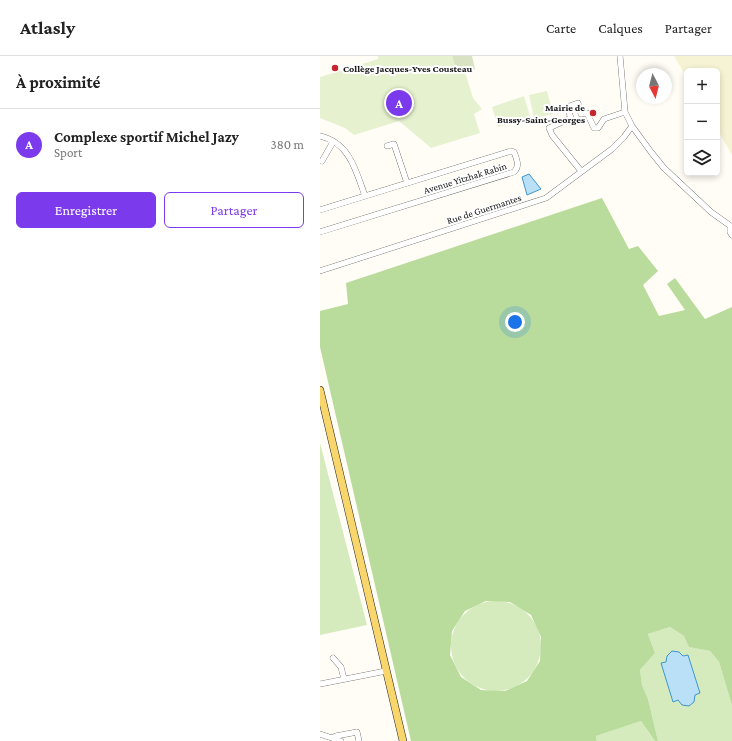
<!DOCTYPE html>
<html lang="fr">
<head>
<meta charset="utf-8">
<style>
  body { margin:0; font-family:"Crimson Pro",serif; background:#f6f6f6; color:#222 }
  .controls { position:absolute; right:12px; top:12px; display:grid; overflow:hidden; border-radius:6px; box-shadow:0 2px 6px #0003 }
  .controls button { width:36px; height:36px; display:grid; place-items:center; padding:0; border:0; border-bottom:1px solid #e0e0e0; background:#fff; color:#222; font:20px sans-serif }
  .compass { position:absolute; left:316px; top:12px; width:36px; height:36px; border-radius:50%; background:#fff; box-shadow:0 2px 6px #0003; rotate:173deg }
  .you { position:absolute; left:195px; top:266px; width:14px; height:14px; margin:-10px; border:3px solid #fff; border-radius:50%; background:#1a73e8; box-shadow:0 0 0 6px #1a73e833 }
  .badge { display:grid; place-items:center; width:26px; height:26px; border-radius:50%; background:#7c3aed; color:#fff; font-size:13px; font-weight:700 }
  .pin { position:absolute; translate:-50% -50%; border:2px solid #fff; box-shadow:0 1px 4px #0006 }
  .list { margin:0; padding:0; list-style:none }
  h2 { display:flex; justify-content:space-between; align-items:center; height:52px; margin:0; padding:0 16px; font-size:17px }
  h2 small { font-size:13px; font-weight:400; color:#767676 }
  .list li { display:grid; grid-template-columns:26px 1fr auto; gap:12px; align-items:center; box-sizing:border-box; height:72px; padding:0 16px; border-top:1px solid #e0e0e0 }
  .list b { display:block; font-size:15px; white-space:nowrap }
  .list p { margin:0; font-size:13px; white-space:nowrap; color:#767676 }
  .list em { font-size:13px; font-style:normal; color:#767676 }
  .actions { display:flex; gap:8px; padding:12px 16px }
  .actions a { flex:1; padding:9px 0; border:1px solid #7c3aed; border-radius:6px; text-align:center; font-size:14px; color:#7c3aed }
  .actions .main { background:#7c3aed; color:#fff }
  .icon { flex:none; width:22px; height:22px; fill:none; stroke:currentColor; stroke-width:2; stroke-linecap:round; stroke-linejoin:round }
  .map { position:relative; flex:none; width:412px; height:685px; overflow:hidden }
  header { display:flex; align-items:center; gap:24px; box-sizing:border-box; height:56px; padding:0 20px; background:#fff; border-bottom:1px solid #e0e0e0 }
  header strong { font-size:19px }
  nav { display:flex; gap:22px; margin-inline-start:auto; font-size:14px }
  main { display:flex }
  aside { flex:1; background:#fff }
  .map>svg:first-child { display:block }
</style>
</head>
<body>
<header>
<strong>Atlasly</strong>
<nav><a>Carte</a><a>Calques</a><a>Partager</a></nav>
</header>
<main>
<aside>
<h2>À proximité<small></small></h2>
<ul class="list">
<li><span class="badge">A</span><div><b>Complexe sportif Michel Jazy</b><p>Sport</p></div><em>380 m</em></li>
</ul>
<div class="actions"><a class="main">Enregistrer</a><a>Partager</a></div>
</aside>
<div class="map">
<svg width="412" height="685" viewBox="0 0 412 685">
  <rect width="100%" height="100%" fill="#fffdf5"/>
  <path fill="#f6f3d4" d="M354 0H412V99L397 73V15H367V22Z"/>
  <path fill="#d5ebbd" d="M0 387 47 569 0 579Z
    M131 590a45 45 0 1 1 90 0a45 45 0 1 1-90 0Z
    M350 571 364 580 370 591 390 595 399 606 412 650V685H338L328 643 322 629 320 614 335 597 328 578Z
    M321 665 335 685H277L276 680Z"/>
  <path fill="#b9dc9c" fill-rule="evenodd" d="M282 142 309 193 318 190 338 215 323 229 339 260 365 254 347 228 355 222 385 263 412 251V650L399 606 390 595 369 591 364 580 350 571 328 578 335 597 320 614 322 629 328 643 338 685H335L321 665 276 680 277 685H91L0 291V255L28 248 26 227ZM166 545 190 546 211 559 221 581 220 605 207 625 185 635 161 634 141 621 130 599 132 575 145 555Z"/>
  <path fill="#d9e3c4" d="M132 0H152L155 13 137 18Z"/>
  <path fill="#e6f2cf" d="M58 0H132L137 18 145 16 153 42 162 53 154 58 160 77 111 92 79 65 34 79 25 72 0 62V21L58 3Z
    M227 35 233 58 214 62 209 39Z
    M204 40 210 60 178 71 172 51Z"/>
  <path fill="#b9e0f7" stroke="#3f96cf" d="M209 118 221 133 207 139 202 121Z
    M352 595 359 596 363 600 368 599 380 637 375 639 374 646 369 650 362 649 358 644 353 646 341 607 346 606 347 600Z"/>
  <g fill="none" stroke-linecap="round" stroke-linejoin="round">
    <g stroke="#444" stroke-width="6">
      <path id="minor" d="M300 0 305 56 312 70 331 96 344 112 391 156 412 171
        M0 80C30 87 36 115 45 140
        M67 90 74 88 87 127
        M2 105 13 86
        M261 115 232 79 229 72 251 62 247 51 258 47 261 58 267 57 274 72H278L284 63 305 56
        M0 154 191 95 194 96C197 104 200 110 194 116L0 176
        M410 170V176L412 179
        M0 215 226 142 292 93 304 81 312 70
        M13 602 21 611 24 623
        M0 628 66 615
        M0 678 21 685
        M12 682 16 680 37 676 39 685"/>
    </g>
    <g stroke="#222" stroke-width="8">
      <path id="major" d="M0 334 83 685"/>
    </g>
    <use href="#minor" stroke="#fff" stroke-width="5.5"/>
    <use href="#major" stroke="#f9d66b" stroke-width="7"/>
  </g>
  <g fill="#c4262e" stroke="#fff" stroke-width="1.5">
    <circle cx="15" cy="12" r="4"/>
    <circle cx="273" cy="57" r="4"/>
  </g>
  <g text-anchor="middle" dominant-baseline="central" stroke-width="4" stroke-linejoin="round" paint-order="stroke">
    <g font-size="10" font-weight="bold" fill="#111" stroke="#fff" text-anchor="start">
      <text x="23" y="12">Collège Jacques-Yves Cousteau</text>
      <text x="265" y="51" text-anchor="end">Mairie de<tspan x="265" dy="12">Bussy-Saint-Georges</tspan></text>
    </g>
    <g font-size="10" fill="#111" stroke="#fff">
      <text transform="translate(145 122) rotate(-17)">Avenue Yitzhak Rabin</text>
      <text transform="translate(164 153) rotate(-18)">Rue de Guermantes</text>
    </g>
  </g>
</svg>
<div class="controls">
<button>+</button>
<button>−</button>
<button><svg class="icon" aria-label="layers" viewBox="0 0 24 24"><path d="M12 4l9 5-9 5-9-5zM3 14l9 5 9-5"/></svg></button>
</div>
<svg class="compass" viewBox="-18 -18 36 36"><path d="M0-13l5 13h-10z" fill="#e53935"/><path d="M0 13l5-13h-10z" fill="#767676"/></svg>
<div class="you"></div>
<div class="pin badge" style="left:79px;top:47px">A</div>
</div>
</main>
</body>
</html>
